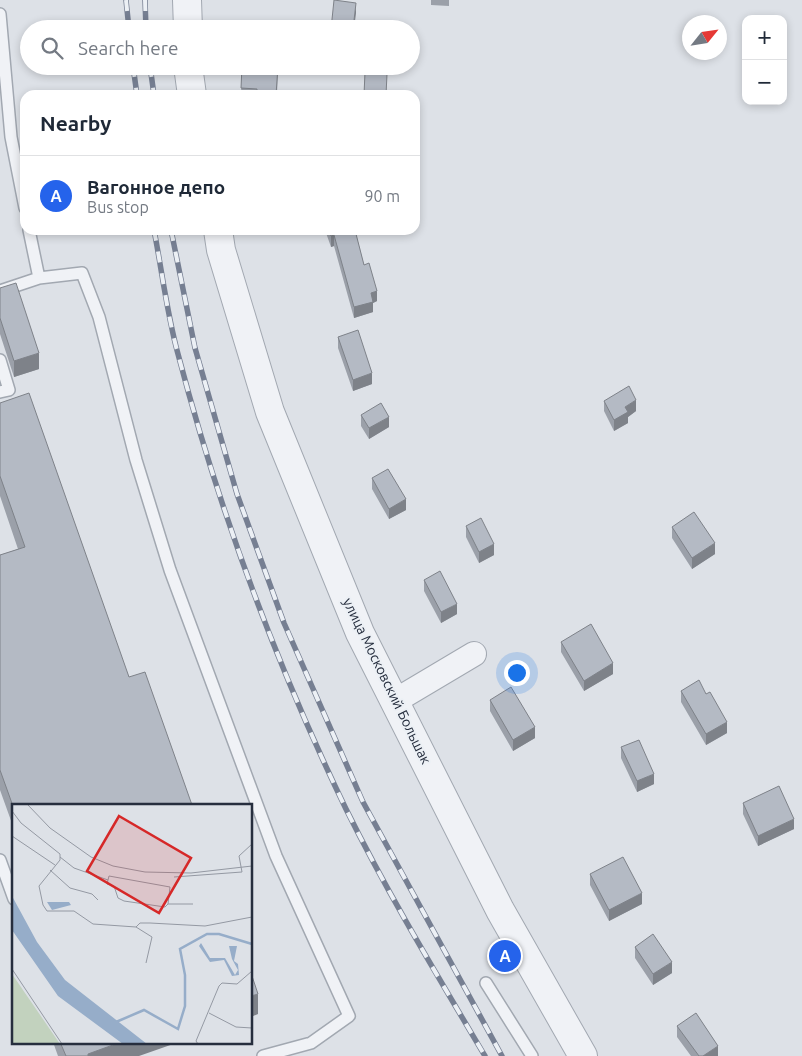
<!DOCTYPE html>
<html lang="en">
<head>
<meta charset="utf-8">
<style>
  body { margin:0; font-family:Ubuntu,sans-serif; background:#f2f2f3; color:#1f2937 }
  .controls { position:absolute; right:15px; top:15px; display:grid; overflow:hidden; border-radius:10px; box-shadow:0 2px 8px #0003 }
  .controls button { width:45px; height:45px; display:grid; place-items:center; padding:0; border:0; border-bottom:1px solid #e0e1e3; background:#fff; color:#1f2937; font:25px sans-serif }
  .compass { position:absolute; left:682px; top:15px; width:45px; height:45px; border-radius:50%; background:#fff; box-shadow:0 2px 8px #0003; rotate:60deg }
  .you { position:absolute; left:516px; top:672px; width:18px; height:18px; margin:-12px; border:4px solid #fff; border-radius:50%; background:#1a73e8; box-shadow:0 0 0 8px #1a73e833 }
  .badge { display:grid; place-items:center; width:32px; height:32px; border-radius:50%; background:#2563eb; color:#fff; font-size:16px; font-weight:700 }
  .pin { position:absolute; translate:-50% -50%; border:2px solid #fff; box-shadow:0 1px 5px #0006 }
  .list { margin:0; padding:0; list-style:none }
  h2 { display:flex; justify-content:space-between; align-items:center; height:65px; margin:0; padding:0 20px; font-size:21px }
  h2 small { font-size:16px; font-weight:400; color:#747a83 }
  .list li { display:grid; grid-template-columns:32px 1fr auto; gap:15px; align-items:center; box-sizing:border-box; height:80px; padding:0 20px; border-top:1px solid #e0e1e3 }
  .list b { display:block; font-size:19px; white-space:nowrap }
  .list p { margin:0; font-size:16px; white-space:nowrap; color:#747a83 }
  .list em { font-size:16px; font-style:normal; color:#747a83 }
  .icon { flex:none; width:28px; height:28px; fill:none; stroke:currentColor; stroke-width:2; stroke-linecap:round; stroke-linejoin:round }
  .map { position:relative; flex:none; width:802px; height:1056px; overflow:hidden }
  .search { position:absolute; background:#fff; box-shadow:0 2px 8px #0003; left:20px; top:20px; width:400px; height:55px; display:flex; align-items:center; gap:12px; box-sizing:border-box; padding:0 18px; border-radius:28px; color:#747a83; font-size:19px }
  .panel { position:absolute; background:#fff; box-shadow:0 2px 8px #0003; left:20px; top:90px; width:400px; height:145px; border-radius:15px }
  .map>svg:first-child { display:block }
</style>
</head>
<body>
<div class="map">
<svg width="802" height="1056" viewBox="0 0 802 1056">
  <rect width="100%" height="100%" fill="#dde1e7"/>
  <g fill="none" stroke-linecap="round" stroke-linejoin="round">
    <g stroke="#a2a8b1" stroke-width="14">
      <path id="service" d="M0 14 11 137 25 208
        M29 230 39 278 82 273 99 317 136 460 170 570 276 856 349 1016 311 1043 263 1056
        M0 291 39 278
        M0 360 9 390 0 392
        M0 860 14 899
        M486 983 532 1056"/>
    </g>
    <g stroke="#a2a8b1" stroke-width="26">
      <path id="minor" d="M395 701 474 654"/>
    </g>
    <g stroke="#a2a8b1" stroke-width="30">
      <path id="tertiary" d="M187 0 188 29
        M188 66 192 95
        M218 230 221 250 270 412 360 633 500 910 583 1056"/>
    </g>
    <use href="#service" stroke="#f0f2f6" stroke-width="11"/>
    <use href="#minor" stroke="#f0f2f6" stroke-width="24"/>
    <use href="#tertiary" stroke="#f0f2f6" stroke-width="28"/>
    <g stroke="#767f92" stroke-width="5.5">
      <path id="rail" d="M126 0 129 29
        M145 0 146 29
        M133 66 137 95
        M150 66 154 95
        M154 230C162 271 167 314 178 354 219 510 276 664 346 809 388 894 437 975 485 1056
        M171 230 195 348 237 494 284 623 363 802 502 1056"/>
    </g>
    <use href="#rail" stroke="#ecf0f5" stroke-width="4" stroke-dasharray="11" stroke-linecap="butt"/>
  </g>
  <path fill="#9ba0a9" d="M431 0H449V6L431 5Z
    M242 66H278L277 95H241Z
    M325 230H355L364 265 377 301 373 303V312L354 318 334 246 331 247Z
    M0 288 39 369 14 377 0 334Z
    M338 337 372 384 353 391 338 348Z
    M604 401 636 411 628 417V423L614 431 604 411Z
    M0 403 129 677 14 805V829L0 790V555L18 549 0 496Z
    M361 415 389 427 369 439 361 426Z
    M372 478 406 510 389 519 372 489Z
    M466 526 494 555 479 563 466 537Z
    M672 527 715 554 692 569 672 538Z
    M424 580 457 614 441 623 424 591Z
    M561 642 613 674 584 691 561 652Z
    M681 691 727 733 706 745 681 702Z
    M490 700 535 738 513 751 490 711Z
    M621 747 654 784 637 792 621 758Z
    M743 803 794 829 758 846 743 814Z
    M590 874 642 904 609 921 590 885Z
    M635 947 672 973 653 985 635 958Z
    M677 1026 718 1056H691L677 1037Z
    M53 1042H88L139 1056H58Z"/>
  <path fill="#7e8289" d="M356 3V13L354 29H353Z
    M334 235V246L331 247V236Z
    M377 291V301L373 303V312L354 318V307L371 293Z
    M39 353V369L14 377V361Z
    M372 373V384L353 391V380Z
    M636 400V411L628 417V423L614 431V420L625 407Z
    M389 417V427L369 439V428Z
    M406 499V510L389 519V509Z
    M715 543V554L692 569V558Z
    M494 544V555L479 563V552Z
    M457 604V614L441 623V612Z
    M613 663V674L584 691V681Z
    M727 722V733L706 745V734Z
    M535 727V738L513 751V740Z
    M654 774V784L637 792V781Z
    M794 819V829L758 846V836Z
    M642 893V904L609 921V910Z
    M672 962V973L653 985V974Z
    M258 994V1014L251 1017V996Z
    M121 1042H179L139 1056H88V1054Z
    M718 1046V1056H703Z"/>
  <path fill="#b4bac4" stroke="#7e8289" d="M334 0 356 3 353 29H331Z
    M242 66H278L276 95H257V89L241 88Z
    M365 72 387 74 386 95H364Z
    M329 230H355L364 265 369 263 377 291 371 293 373 302 354 307 334 235 331 236Z
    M16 283 39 353 14 361 0 318V288Z
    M358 330 372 373 353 380 338 337Z
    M629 386 636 400 625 407 628 412 614 420 604 401Z
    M29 393 129 677 145 672 192 805H14V809L0 770V555L25 547 0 476V403Z
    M381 403 389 417 369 428 361 415Z
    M388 469 406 499 389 509 372 478Z
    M694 512 715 543 692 558 672 527Z
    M481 518 494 544 479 552 466 526Z
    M440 571 457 604 441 612 424 580Z
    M591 624 613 663 584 681 561 642Z
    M699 680 706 694 710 692 727 722 706 734 681 691Z
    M511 687 535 727 513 740 490 700Z
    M639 740 654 774 637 781 621 747Z
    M779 786 794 819 758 836 743 803Z
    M623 857 642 893 609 910 590 874Z
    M653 934 672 962 653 974 635 947Z
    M251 973 258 994 251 996Z
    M696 1013 718 1046 703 1056H699L677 1026Z
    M60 1042H88L89 1043 92 1042H121L88 1054V1056H66Z"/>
  <g text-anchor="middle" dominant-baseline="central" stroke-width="4" stroke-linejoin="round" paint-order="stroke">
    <g font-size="14" fill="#262e3e" stroke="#ecf0f5">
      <text transform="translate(387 681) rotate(64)">улица Московский Большак</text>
    </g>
  </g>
  <g transform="translate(12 804)">
    <rect width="240" height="240" fill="#dde1e7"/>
    <path d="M0 170 48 240H0Z" fill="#c2d2be"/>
    <path d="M0 92 25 138 53 176 135 240H111L46 192 0 126ZM35 98H57L59 101 40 106ZM189 139 198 154H213L223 171 226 166 220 155 217 142H225L222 157 226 160 227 171 220 172 212 156 198 158 187 142Z" fill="#96adc9"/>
    <path fill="none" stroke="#96adc9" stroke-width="2.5" d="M104 218 132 206 166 225 173 202V171L168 145 195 130H207L240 140"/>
    <path fill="none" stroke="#9499a3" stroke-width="1" d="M15 0 38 24 79 53 101 62 133 68 179 69 240 62M0 7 9 19 48 50V56L27 82 31 101 35 107H62L81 120 124 123 140 133 134 159M0 32 43 61M48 53 62 64 96 76 97 72 158 83 156 100H181M38 66 58 84 80 90 86 96M162 73 230 68 227 52 240 40M96 76 95 80 102 82 106 94 112 97 153 103 156 100M124 123 128 119H138L193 122 240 113M0 165 50 240M197 209 224 223 240 224M186 240 184 237 207 182 210 179 225 180 240 167"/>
    <path fill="#d62828" fill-opacity="0.15" stroke="#d62828" stroke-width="2.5" d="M107 12 179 54 147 109 75 67Z"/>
    <rect width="240" height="240" fill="none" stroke="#262e3e" stroke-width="2.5"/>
  </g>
</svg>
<div class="controls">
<button>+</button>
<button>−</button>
</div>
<svg class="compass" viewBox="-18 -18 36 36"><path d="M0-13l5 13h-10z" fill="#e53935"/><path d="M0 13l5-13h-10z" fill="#747a83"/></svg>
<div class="you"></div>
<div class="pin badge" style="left:505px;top:956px">A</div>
<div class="search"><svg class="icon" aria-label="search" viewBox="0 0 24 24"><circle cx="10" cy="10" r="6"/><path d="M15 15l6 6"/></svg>Search here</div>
<section class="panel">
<h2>Nearby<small></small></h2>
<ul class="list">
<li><span class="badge">A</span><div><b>Вагонное депо</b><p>Bus stop</p></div><em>90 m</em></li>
</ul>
</section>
</div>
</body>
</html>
